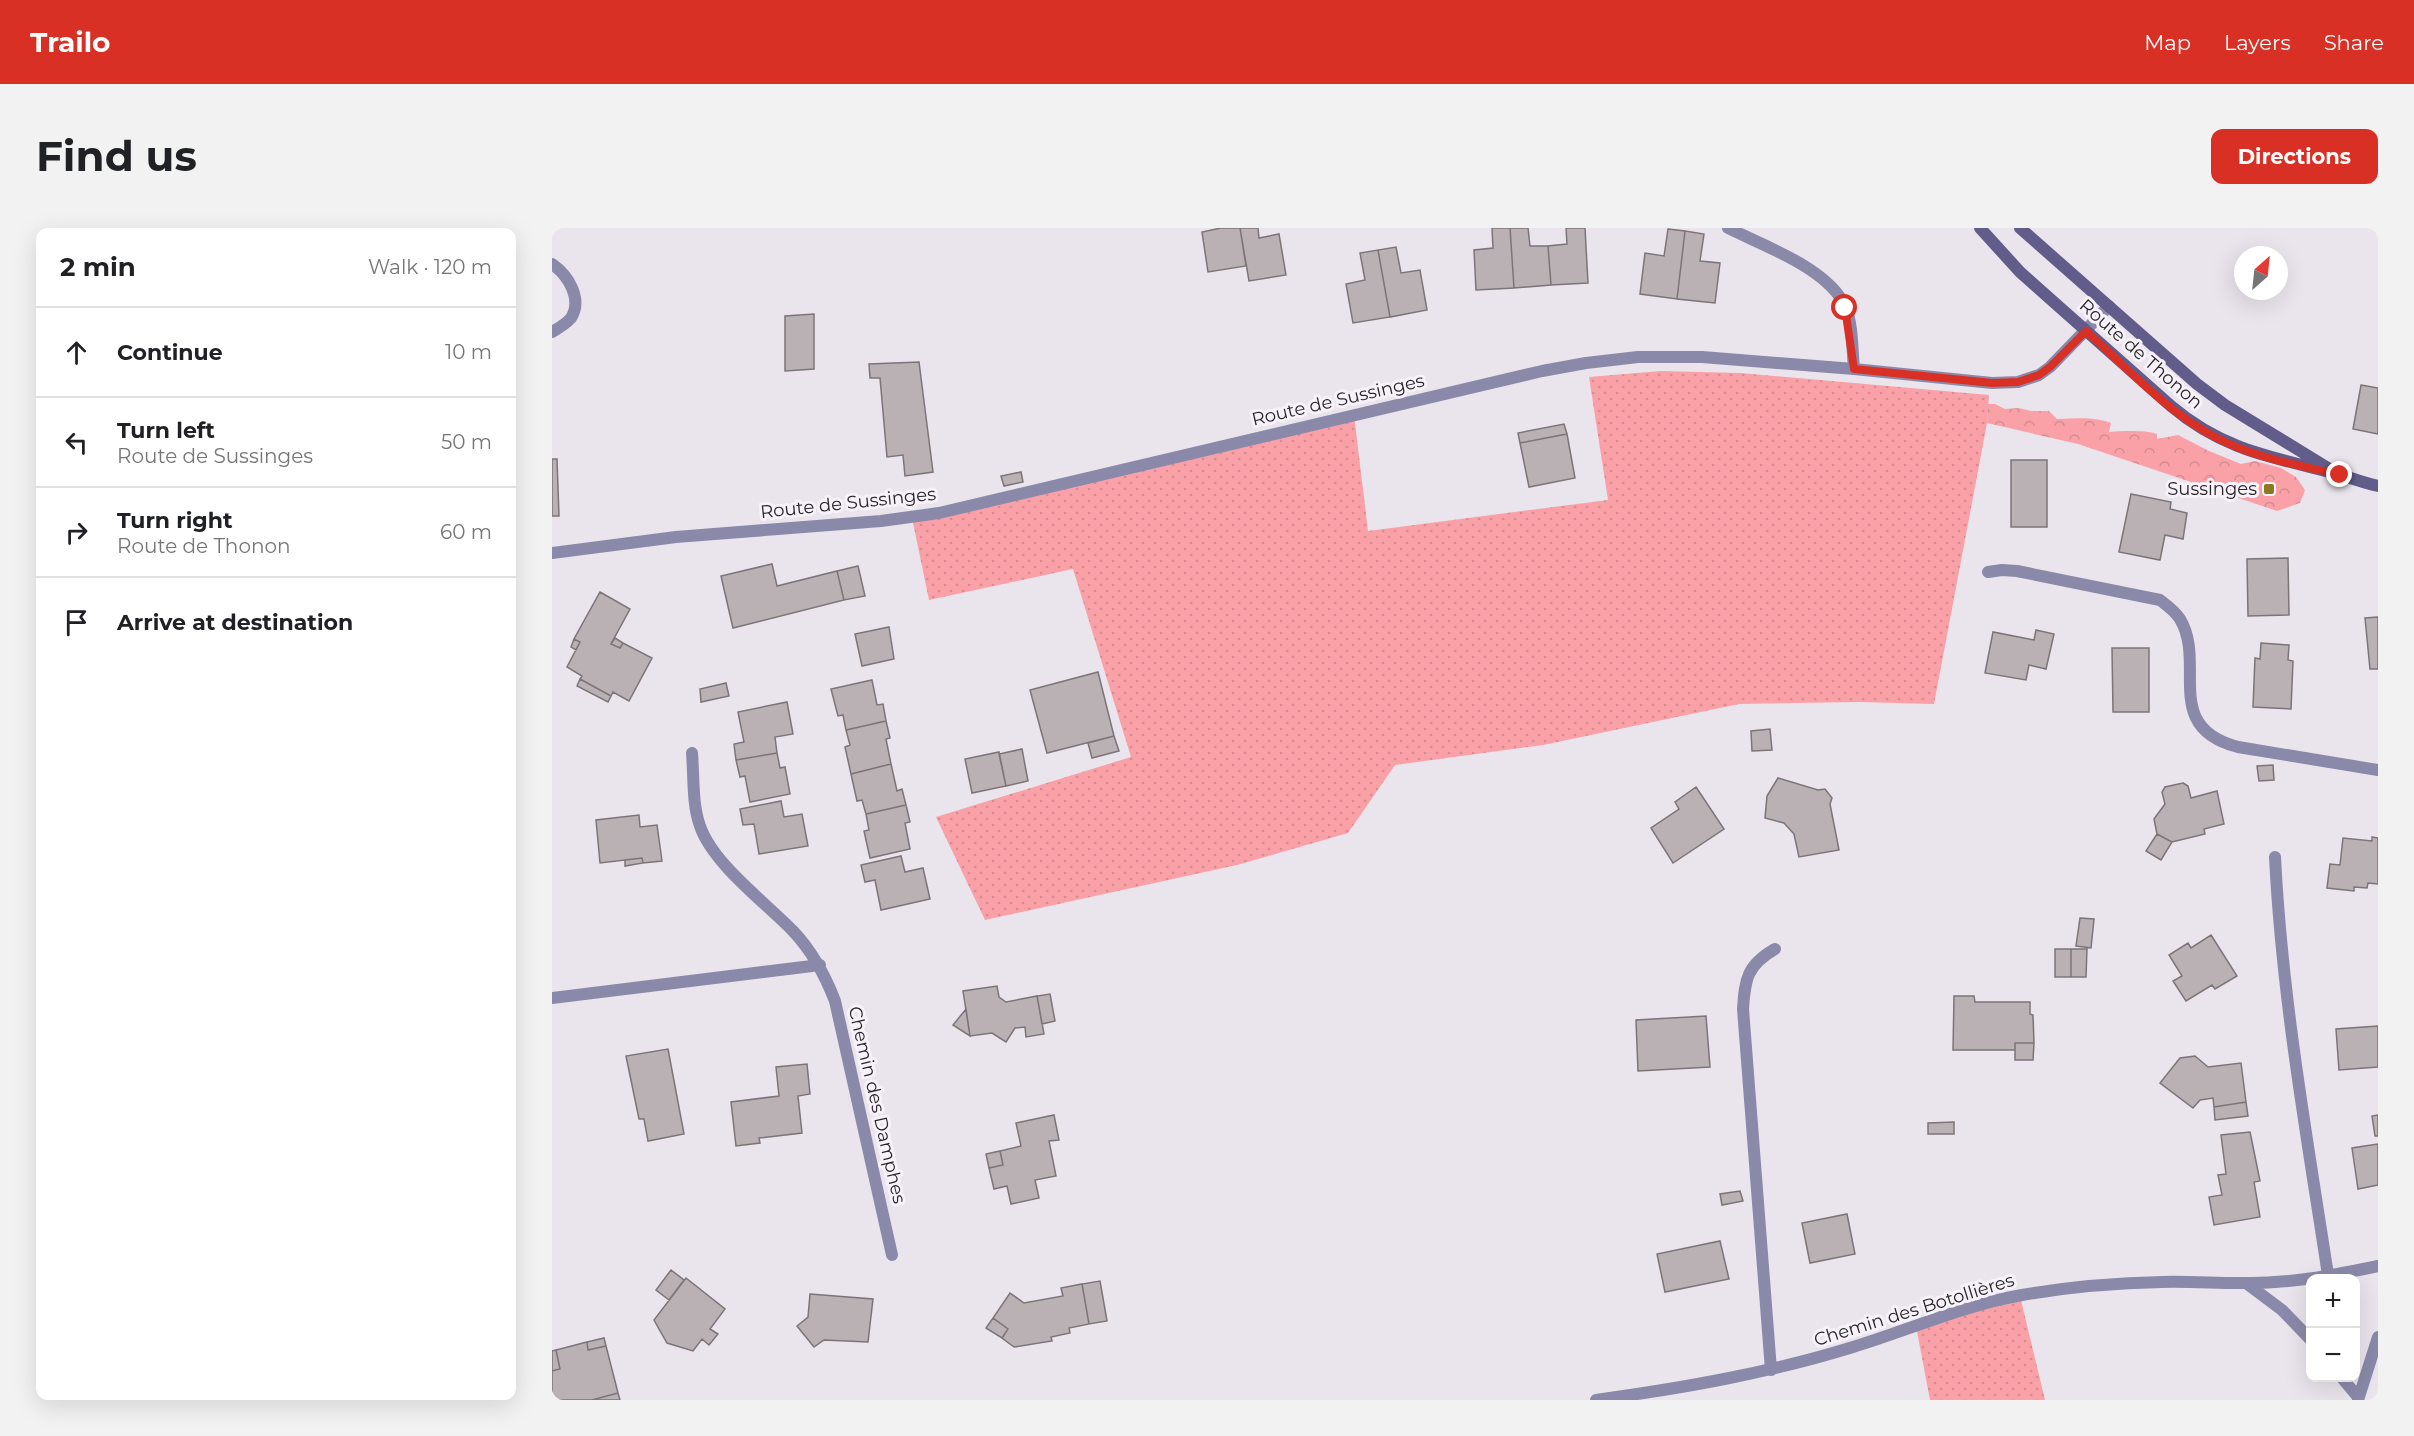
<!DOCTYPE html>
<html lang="en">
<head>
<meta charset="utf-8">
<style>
  body { margin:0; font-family:Montserrat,sans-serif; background:#f2f2f2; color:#202124 }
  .controls { position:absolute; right:18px; bottom:18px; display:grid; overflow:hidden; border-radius:12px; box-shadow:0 6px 24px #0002 }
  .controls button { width:54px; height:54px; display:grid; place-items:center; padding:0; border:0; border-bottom:2px solid #e0e0e0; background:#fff; color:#202124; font:30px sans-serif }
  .compass { position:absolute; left:1682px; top:18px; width:54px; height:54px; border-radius:50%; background:#fff; box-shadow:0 6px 24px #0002; rotate:27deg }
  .stop { position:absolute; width:18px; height:18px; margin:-14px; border:4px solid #d93025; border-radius:50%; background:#fff }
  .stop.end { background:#d93025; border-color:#fff; box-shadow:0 2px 6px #0008 }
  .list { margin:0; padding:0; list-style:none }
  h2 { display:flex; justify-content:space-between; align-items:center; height:78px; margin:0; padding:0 24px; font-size:26px }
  h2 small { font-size:20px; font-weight:400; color:#757577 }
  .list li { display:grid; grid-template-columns:39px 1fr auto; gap:18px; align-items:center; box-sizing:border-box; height:90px; padding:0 24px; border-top:2px solid #e0e0e0 }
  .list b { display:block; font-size:22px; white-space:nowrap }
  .list p { margin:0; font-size:20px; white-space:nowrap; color:#757577 }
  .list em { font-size:20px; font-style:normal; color:#757577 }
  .icon { flex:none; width:33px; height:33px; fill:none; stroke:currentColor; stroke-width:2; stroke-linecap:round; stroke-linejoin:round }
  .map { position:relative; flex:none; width:1826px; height:1172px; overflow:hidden; border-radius:12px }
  header { display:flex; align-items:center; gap:36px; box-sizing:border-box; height:84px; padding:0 30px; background:#d93025; color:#fff }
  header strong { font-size:28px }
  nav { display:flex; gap:33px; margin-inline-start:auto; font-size:21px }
  .intro { display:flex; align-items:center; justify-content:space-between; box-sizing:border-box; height:144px; padding:0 36px }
  h1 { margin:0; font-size:42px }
  .button { padding:15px 27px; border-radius:12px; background:#d93025; color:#fff; font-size:21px; font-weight:700 }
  main { display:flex; gap:36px; padding:0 36px }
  aside { flex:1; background:#fff; border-radius:12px; box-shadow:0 6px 24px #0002 }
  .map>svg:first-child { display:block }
</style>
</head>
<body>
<header>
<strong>Trailo</strong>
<nav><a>Map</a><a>Layers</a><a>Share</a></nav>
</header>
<div class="intro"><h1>Find us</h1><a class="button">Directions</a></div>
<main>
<aside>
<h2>2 min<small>Walk · 120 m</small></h2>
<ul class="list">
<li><svg class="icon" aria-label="ahead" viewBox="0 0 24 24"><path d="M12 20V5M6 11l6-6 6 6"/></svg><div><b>Continue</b></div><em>10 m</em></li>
<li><svg class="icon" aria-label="left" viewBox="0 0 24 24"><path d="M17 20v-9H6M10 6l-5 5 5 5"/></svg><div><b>Turn left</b><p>Route de Sussinges</p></div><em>50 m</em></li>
<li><svg class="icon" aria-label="right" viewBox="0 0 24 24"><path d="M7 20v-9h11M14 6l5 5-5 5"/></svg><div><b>Turn right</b><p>Route de Thonon</p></div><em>60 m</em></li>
<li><svg class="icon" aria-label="arrive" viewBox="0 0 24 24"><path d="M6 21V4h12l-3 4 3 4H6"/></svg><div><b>Arrive at destination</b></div></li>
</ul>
</aside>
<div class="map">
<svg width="1826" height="1172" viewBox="0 0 1826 1172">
  <defs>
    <pattern id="grass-dots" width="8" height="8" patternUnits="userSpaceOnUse" patternTransform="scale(1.5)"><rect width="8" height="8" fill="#faa1a8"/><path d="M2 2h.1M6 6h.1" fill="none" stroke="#d68a91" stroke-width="1.8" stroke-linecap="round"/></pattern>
    <pattern id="forest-crowns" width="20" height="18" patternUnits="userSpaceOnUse" patternTransform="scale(1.5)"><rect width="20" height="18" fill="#faa1a8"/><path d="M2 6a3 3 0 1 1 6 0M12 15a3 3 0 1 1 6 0" fill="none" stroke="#d68a91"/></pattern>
  </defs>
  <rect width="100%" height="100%" fill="#eae4ec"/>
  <path fill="url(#grass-dots)" d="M1109 143 1188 145 1437 167 1435 195 1382 476 1307 474 1187 476 991 517 843 537 796 605 685 637 433 692 384 589 579 529 521 341 377 372 360 290 802 187 816 303 1056 272 1037 149Z
    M1468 1068 1493 1172H1378L1364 1098Z"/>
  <path fill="url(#forest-crowns)" d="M1436 176H1443L1453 181 1467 180 1479 183H1497L1505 191C1527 191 1537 188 1559 195L1557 204C1570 203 1593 202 1605 206V211L1626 207 1657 223 1689 236 1703 233 1729 240 1744 249 1753 262 1748 275 1725 283 1526 216 1435 195Z"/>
  <path fill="#bab1b5" stroke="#7d7478" stroke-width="1.5" d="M688 0H706L707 10 727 6 734 47 697 53Z
    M688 0 694 38 656 44 650 4 669 0Z
    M940 0H958L962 60 924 62 922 22 941 20Z
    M958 0H976L978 18H996L999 57 962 60Z
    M1014 0H1033L1036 55 999 57 996 18 1015 16Z
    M1116 1 1133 3 1125 71 1088 66 1093 25 1112 28Z
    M1133 3 1152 6 1148 33 1168 35 1163 75 1125 71Z
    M844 19 849 45 868 42 875 82 838 89 826 22Z
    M826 22 838 89 801 95 794 56 813 52 808 25Z
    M262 86V141L233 143V88Z
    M367 134 381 244 353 248 351 227 335 229 328 150H318L317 136Z
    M1809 157 1826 160V206L1801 201Z
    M1012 196 1015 206 968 215 966 205Z
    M1015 206 1023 250 977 259 968 215Z
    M0 231H5L7 288H0Z
    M1459 232H1495V299H1459Z
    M469 244 471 254 452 258 449 248Z
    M1579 266 1619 274 1618 281 1635 285 1631 311 1613 307 1608 332 1567 324Z
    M1736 330 1737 387 1696 388 1695 331Z
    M220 336 225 358 285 343 292 372 181 400 169 348Z
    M306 338 313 368 292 372 285 343Z
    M48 364 78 381 59 416 68 420 71 415 100 430 77 473 61 464 59 468 28 451 30 448 15 439 28 414 22 411Z
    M1826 389V441H1818L1813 390Z
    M337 399 342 431 310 438 303 406Z
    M1484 402 1502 406 1494 441 1477 437 1474 452 1433 445 1441 404 1482 412Z
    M63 410 71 415 68 420 59 416Z
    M22 411 28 414 24 422 19 419Z
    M1709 415 1737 417 1736 432 1741 433 1739 481 1701 479 1703 430 1708 431Z
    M1560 420H1597V484H1561Z
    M546 444 562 508 495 525 478 462Z
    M28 451 59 468 56 474 25 458Z
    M320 452 325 477 331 476 334 493 294 502 291 487 286 488 279 461Z
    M174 455 177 468 149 474 148 461Z
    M235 474 241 506 223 509 225 525 184 532 182 516 192 514 186 484Z
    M334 493 338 510 334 511 339 536 299 546 293 519 298 517 294 502Z
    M1218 501 1220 522 1200 523 1199 503Z
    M562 508 567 523 540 530 536 515Z
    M470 521 476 553 454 558 447 526Z
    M447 524 454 558 420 565 413 531Z
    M225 525 228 540 233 539 238 566 198 574 193 548 188 549 184 532Z
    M339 536 345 563 350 561 354 577 314 586 310 572 305 573 299 546Z
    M1721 537 1722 552 1707 553 1705 538Z
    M1226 550 1266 562 1273 561 1280 570 1278 576 1287 622 1247 629 1242 606 1232 595 1213 590 1215 568Z
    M1631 555 1636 558 1639 570 1665 563 1672 596 1652 601 1653 606 1620 614 1605 606 1602 591 1613 576 1610 564 1613 559Z
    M1144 559 1172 601 1121 635 1099 600 1127 581 1123 574Z
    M229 573 232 589 250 586 256 618 207 626 202 596 191 597 188 581Z
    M354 577 358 594 353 595 358 621 318 630 312 603 317 602 314 586Z
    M87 587 88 599 105 597 110 633 91 635 90 630 48 635 44 592Z
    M1605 606 1620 614 1609 632 1594 623Z
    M1820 609 1826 610V656L1816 655 1815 660 1802 659V663L1775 660 1778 636 1788 637 1791 610 1820 613Z
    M349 628 353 644 371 640 378 671 329 682 323 652 313 654 309 637Z
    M90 630 91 635 73 638V632Z
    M1528 690 1542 691 1539 720 1524 718Z
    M1659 707 1685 748 1663 761 1660 757 1634 773 1621 753 1630 748 1617 727 1636 715 1639 720Z
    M1503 721H1519V749H1503Z
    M1519 721H1535L1534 749H1519Z
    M445 758 447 769 454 774 485 768 492 806 474 809 473 799 463 800 454 814 440 805 418 808 411 763Z
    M498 766 503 793 490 796 485 768Z
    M1402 768H1422L1423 774H1478V786L1481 787 1482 815H1463V822H1401Z
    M414 781 418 808 401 797Z
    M1154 788 1158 839 1086 843 1084 792Z
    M1826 798V839L1787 842 1784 801Z
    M1463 815H1482L1481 832H1463Z
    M116 821 132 906 96 913 92 891H87L74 828Z
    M1643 828 1656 839 1689 835 1694 874 1662 879 1661 870 1648 872 1641 880 1608 855 1628 830Z
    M255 836 258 866 246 868 250 905 207 910 208 915 184 918 179 874 227 868 224 839Z
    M1694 874 1696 888 1663 892 1662 879Z
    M502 887 507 912 497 913 504 948 483 952 487 970 459 976 455 958 442 961 437 940 451 937 448 923 469 918 464 895Z
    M1826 887V908H1823L1820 888Z
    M1402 894V906H1376V895Z
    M1698 904 1708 953 1702 954 1708 989 1662 997 1657 969 1670 967 1666 947 1674 946 1669 907Z
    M1826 916V957L1806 961 1800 920Z
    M448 923 451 937 437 940 434 926Z
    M1188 963 1191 973 1170 977 1168 966Z
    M1295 986 1303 1026 1258 1035 1250 995Z
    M1168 1013 1177 1051 1113 1064 1105 1026Z
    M119 1042 132 1052 117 1072 104 1062Z
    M134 1050 173 1081 158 1101 166 1106 157 1117 150 1111 141 1123 115 1115 102 1092Z
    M548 1053 555 1093 537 1096 530 1056Z
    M530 1056 537 1096 517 1100 518 1105 499 1109 500 1113 462 1119 450 1110 456 1101 441 1090 458 1065 472 1075 511 1068 509 1060Z
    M258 1066 321 1071 316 1114 272 1112 262 1119 245 1098 256 1089Z
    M441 1090 456 1101 450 1110 434 1100Z
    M52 1110 54 1118 36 1122 35 1114Z
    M35 1114 36 1122 54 1118 66 1165 40 1172H0V1143L8 1141 4 1122Z
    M4 1122 8 1141 0 1143V1123Z
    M66 1165 68 1172H40Z"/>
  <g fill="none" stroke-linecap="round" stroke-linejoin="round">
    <path stroke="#8b89a9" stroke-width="12" d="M1176 0C1212 18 1278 41 1294 80 1301 98 1300 122 1302 141
      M0 36C16 47 31 71 19 90 14 96 7 100 0 104
      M1436 344 1450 342 1465 343 1608 372C1616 378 1623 383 1628 391 1655 436 1609 499 1686 519L1826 542
      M1723 629C1730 770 1755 909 1776 1047
      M1219 1142 1191 781C1193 751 1195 737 1223 721"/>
    <path stroke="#8b89a9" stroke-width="12" d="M0 325 124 309 329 293 387 285 990 143 1034 135 1086 129H1150L1302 141 1440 155 1466 154 1487 147 1498 139 1557 78
      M140 525C142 548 140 576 148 598 161 636 213 674 241 703 260 723 273 747 283 773L340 1027
      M0 770 268 737
      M1694 1055 1730 1082 1758 1111
      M1790 1150 1806 1169
      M1044 1172C1131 1160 1217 1145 1301 1119 1357 1102 1412 1077 1470 1067 1516 1059 1563 1055 1610 1054 1647 1053 1685 1057 1723 1054 1758 1052 1792 1045 1826 1038
      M1806 1172 1826 1109"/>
    <path stroke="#615c8a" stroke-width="12" d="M1428 0 1468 44 1619 178C1672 223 1721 229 1786 246 1799 250 1812 255 1826 258
      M1468 0 1645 156 1673 177 1776 240"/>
  </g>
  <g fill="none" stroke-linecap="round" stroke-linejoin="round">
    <path stroke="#d93025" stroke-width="8" d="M1293 80 1302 141 1440 155 1466 154 1487 147 1498 139 1534 103C1574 139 1617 186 1665 210 1703 230 1747 237 1788 247"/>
  </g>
  <rect fill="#8a7b20" stroke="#f7f1f9" stroke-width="2" x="1711" y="255" width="12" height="12" rx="3"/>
  <g text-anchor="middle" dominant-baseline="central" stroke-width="6" stroke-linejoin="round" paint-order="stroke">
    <g font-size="18" fill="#282629" stroke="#f7f1f9">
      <text transform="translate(1589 126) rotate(41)">Route de Thonon</text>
      <text transform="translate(786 172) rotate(-13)">Route de Sussinges</text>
      <text transform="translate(296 275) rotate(-6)">Route de Sussinges</text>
      <text transform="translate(325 877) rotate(77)">Chemin des Damphes</text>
      <text transform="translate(1362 1082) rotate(-17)">Chemin des Botollières</text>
    </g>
    <g font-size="18" fill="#282629" stroke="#f7f1f9" text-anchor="end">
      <text x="1705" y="261">Sussinges</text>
    </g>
  </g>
</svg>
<div class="controls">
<button>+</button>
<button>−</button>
</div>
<svg class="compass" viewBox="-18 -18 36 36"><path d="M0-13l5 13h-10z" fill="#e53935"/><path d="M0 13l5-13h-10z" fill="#757577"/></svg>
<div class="stop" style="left:1293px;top:80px"></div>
<div class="stop end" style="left:1788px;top:247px"></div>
</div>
</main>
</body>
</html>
